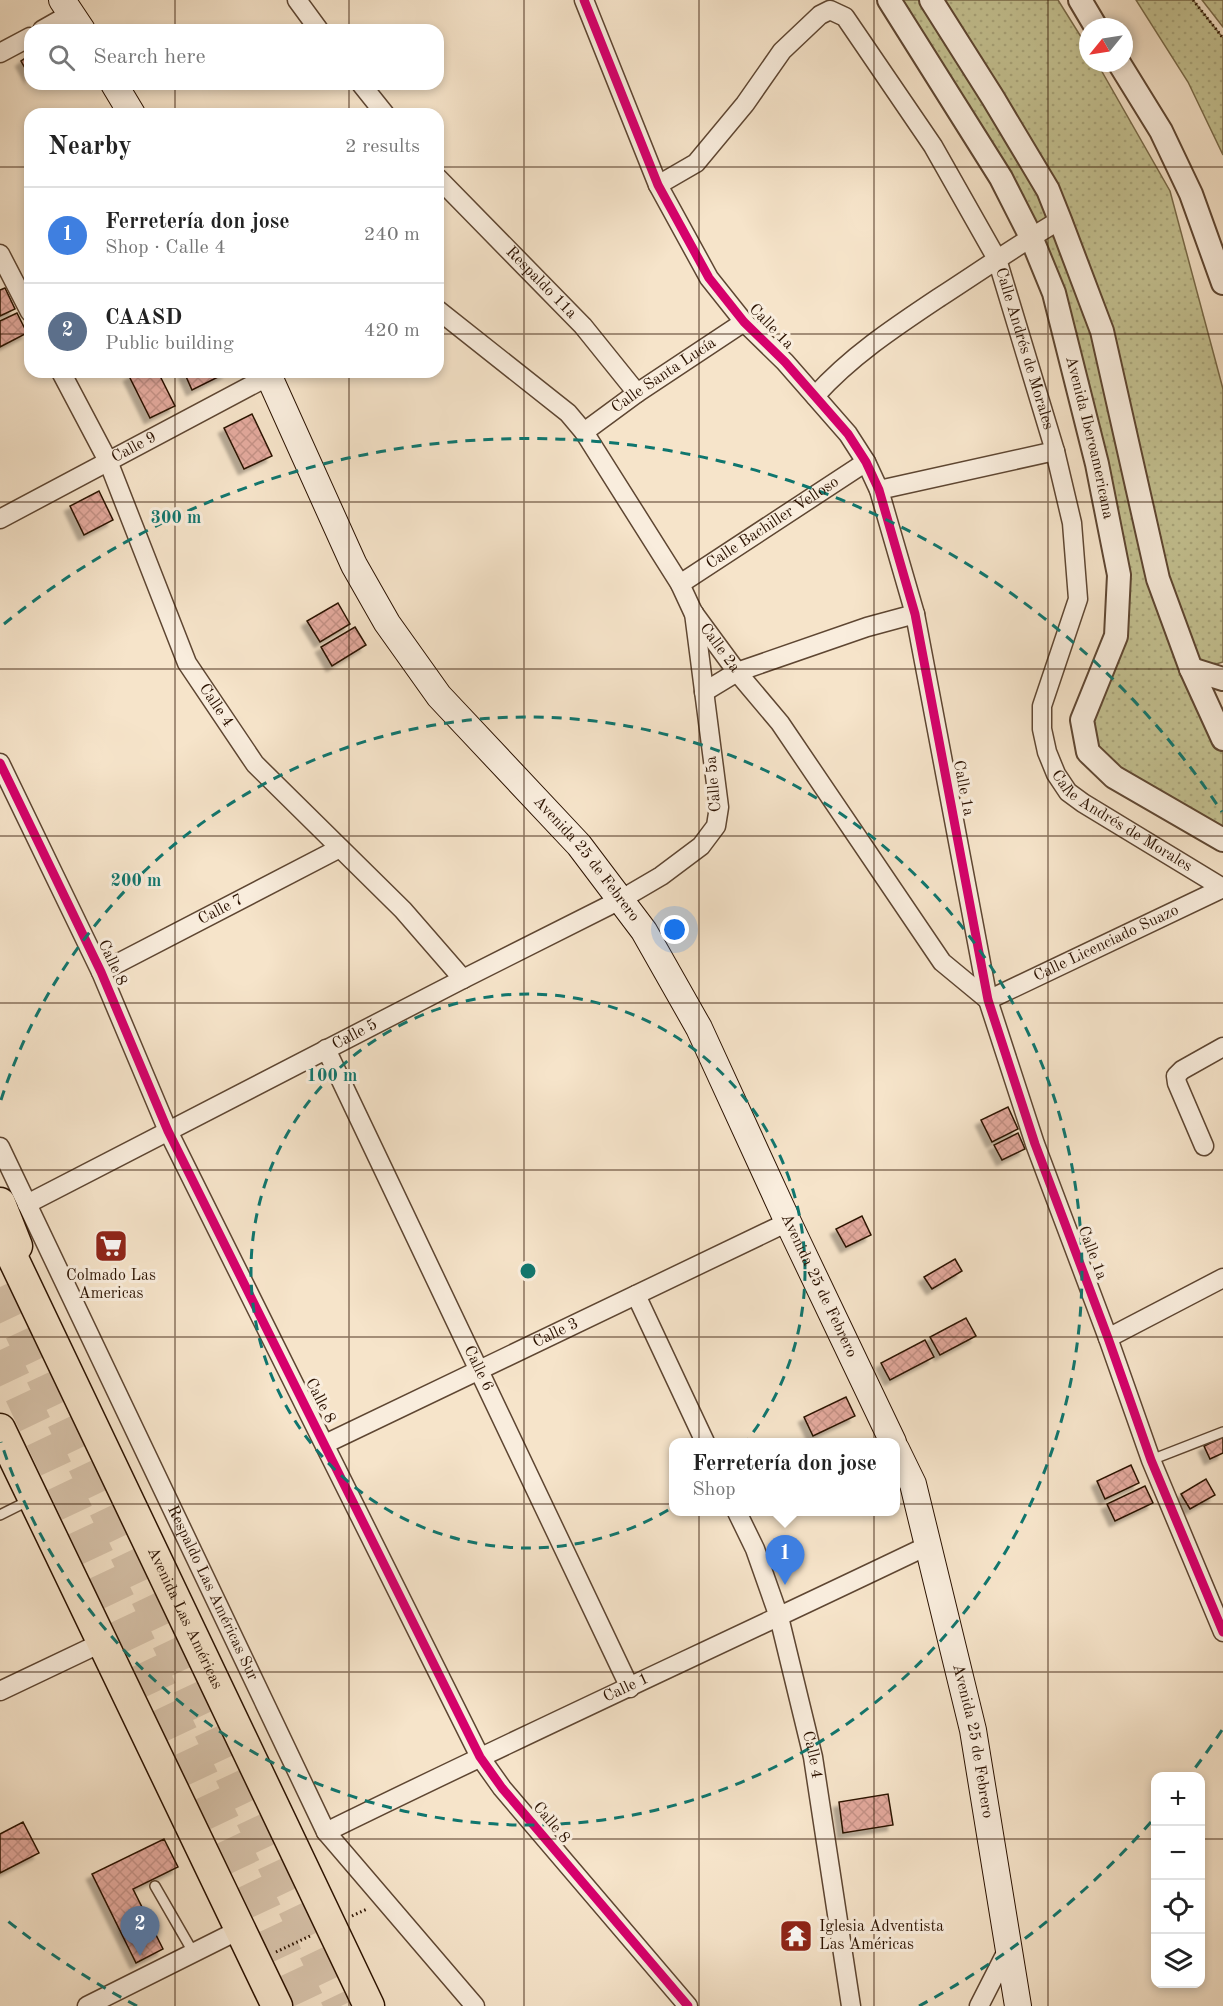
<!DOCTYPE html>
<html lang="en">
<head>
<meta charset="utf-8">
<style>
  body { margin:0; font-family:"Old Standard TT",serif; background:#f6f6f6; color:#222 }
  .controls { position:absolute; right:18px; bottom:18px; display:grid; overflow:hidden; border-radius:12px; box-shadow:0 3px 9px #0003 }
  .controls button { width:54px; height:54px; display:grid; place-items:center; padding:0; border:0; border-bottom:2px solid #e0e0e0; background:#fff; color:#222; font:30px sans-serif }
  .compass { position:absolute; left:1079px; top:18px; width:54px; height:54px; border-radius:50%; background:#fff; box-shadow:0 3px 9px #0003; rotate:240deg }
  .you { position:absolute; left:675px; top:930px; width:21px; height:21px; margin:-15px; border:4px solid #fff; border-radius:50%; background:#1a73e8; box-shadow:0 0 0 9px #1a73e833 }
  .badge { display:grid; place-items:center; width:39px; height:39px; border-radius:50%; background:#0f766e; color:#fff; font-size:20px; font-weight:700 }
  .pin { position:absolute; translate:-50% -50px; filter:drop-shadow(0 2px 3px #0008) }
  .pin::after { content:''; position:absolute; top:32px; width:21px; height:18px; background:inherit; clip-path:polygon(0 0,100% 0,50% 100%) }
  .popup { position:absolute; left:669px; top:1438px; width:231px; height:78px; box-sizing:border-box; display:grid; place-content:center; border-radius:12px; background:#fff; filter:drop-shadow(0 2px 4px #0005); font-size:20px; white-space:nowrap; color:#767676 }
  .popup b { font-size:22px; color:#222 }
  .popup::after { content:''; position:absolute; left:50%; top:100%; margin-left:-12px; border:12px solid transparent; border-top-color:#fff }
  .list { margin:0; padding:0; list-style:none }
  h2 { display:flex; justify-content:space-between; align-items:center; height:78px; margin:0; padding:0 24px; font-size:26px }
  h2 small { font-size:20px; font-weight:400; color:#767676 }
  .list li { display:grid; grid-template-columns:39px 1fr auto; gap:18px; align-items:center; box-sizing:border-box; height:96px; padding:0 24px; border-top:2px solid #e0e0e0 }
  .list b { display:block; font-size:22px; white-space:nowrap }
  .list p { margin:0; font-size:20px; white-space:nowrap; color:#767676 }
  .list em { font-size:20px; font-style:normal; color:#767676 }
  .icon { flex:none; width:33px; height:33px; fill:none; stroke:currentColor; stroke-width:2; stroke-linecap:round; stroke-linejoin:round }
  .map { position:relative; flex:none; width:1223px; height:2006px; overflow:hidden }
  .search { position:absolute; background:#fff; box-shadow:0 3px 9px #0003; left:24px; top:24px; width:420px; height:66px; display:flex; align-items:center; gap:15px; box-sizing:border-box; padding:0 21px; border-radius:18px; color:#767676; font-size:22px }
  .panel { position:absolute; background:#fff; box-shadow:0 3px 9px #0003; left:24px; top:108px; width:420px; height:270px; border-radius:18px }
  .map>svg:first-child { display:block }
</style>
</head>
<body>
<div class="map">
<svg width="1223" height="2006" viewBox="0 0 1223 2006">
  <defs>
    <pattern id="grass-dots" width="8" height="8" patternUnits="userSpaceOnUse" patternTransform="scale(1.5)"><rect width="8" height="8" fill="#c4c292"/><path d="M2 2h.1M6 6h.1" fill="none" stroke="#a9a67c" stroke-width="1.8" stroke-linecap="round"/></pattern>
    <pattern id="building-cross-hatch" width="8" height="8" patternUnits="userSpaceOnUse" patternTransform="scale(1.5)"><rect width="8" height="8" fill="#e4aa9e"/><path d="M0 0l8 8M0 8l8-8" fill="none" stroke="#c49186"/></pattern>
    <filter id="shadow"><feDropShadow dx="-5.5" dy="5.5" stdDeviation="1.5" flood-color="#0004"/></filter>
  </defs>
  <rect width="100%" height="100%" fill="#f6e4ca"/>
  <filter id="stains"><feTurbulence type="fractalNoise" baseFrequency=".00333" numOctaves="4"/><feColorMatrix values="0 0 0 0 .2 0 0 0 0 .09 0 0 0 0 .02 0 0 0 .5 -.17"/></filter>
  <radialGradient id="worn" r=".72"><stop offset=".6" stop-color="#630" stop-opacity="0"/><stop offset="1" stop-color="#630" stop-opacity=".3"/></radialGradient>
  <path fill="url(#grass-dots)" stroke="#786a49" stroke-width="1.5" d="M897 0H924L1046 194 1100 346 1155 583 1223 748V837L1092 750 1087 718 1120 633 1057 291Z
    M940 0H1058L1088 48V63H1097L1170 191 1223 389V662L1202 668 1165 568 1109 326 1072 218Z
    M1136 0H1193L1223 38V155L1188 82Z
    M1202 0H1223V27Z"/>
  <path fill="url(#building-cross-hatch)" stroke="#2b1200" stroke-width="1.5" filter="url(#shadow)" d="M30 55V77L21 61Z
    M5 288 15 309 0 316V290Z
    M17 313 27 333 0 347V321Z
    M136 372H158L175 406 150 418 129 376Z
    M184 372H228L192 390Z
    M252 414 272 456 244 469 224 428Z
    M99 491 113 520 84 535 70 506Z
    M338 603 350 624 320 642 307 621Z
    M355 627 366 645 332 666 321 647Z
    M1008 1107 1018 1129 992 1142 981 1120Z
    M1018 1133 1025 1149 1002 1160 994 1145Z
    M862 1216 871 1235 846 1247 836 1229Z
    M955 1259 962 1271 932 1289 924 1277Z
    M966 1318 976 1336 940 1355 930 1337Z
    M925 1340 934 1357 890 1380 881 1363Z
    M846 1397 855 1416 813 1436 804 1417Z
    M1223 1437V1453L1210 1459 1204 1446Z
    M1131 1465 1139 1483 1105 1499 1097 1481Z
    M1206 1479 1215 1495 1190 1509 1181 1494Z
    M1145 1486 1153 1503 1115 1521 1107 1504Z
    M888 1794 893 1825 843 1833 839 1802Z
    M23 1822 39 1853 0 1873V1834Z
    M164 1839 178 1867 133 1889 163 1949 136 1963 92 1874Z"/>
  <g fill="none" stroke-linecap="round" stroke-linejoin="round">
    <path stroke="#d8c4ac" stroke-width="33" stroke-dasharray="33 16" stroke-linecap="butt" d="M0 1287 341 2006
      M0 1350 310 2006"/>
    <g stroke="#5e4632" stroke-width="12">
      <path id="service" d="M1151 1460 1223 1432
        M0 1515 30 1500
        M155 1886 193 1952"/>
    </g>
    <g stroke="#5e4632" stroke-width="21">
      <g id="minor">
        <path d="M297 0 319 30"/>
        <path d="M584 0 658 185 709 278 744 322 785 362 848 434 866 462 879 490 915 614 988 1000 1035 1144 1108 1338 1151 1460 1223 1632"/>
        <path d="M42 30 72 13"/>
        <path d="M0 53 30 37"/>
        <path d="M361 84 385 114"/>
        <path id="s1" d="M438 178 583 326 637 393"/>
        <path id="s2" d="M658 185 696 163 745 104 782 51 820 15 830 10 845 17 933 146 997 259 1055 451 1072 523 1078 599 1042 706V729L1047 752 1056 774 1068 792 1083 803 1223 888"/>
        <path d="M0 254 30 312"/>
        <path id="s3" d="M438 310 568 413 584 432 680 584 693 612 737 672 780 723 942 962 988 1000 1223 888"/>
        <path id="s4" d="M61 372 108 461 187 663 255 764 403 910 463 979"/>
        <path d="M815 396C851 356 895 327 940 297 980 271 1019 244 1060 220"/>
        <path id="s5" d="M584 432 637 393 744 322"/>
        <path d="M879 490 1055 451"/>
        <path id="s6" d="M0 519 269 376"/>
        <path id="s7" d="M680 584 866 462"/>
        <path d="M704 692 737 672 867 627 915 614"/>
        <path d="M0 763 101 972 168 1131 480 1757 502 1788 688 2006"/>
        <path id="s8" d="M101 972 340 848"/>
        <path id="s9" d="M326 1049 630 1688"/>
        <path d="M1204 1146 1177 1083 1176 1076 1182 1070 1223 1047"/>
        <path id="s10" d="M0 1147 326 1832 475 2006"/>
        <path id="s11" d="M27 1204 463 979 620 900 661 876 701 846 716 826 719 807 694 613"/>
        <path d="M636 1295 705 1442"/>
        <path d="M1108 1338 1223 1278"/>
        <path id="s12" d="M325 1444 788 1222"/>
        <path id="s13" d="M737 1512 755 1549 779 1617 813 1757 851 2006"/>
        <path d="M0 1691 103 1642"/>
        <path id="s14" d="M326 1832C525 1734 727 1642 927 1546"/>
        <path d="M87 2006 239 1930"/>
        <path d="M979 2006 1008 1949"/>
      </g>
    </g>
    <g stroke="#5e4632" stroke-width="26">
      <g id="tertiary">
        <path id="s15" d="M889 0 1001 178 1031 237 1054 293 1097 464 1119 575 1116 636 1082 720 1088 752 1114 777 1223 840"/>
        <path d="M931 0 993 98 1048 190 1060 220 1102 331 1158 579 1191 669 1223 739"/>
        <path d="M1080 0 1096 27"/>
        <path d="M1119 63 1161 131 1191 194 1223 283"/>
        <path d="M1191 669 1223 679"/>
      </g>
    </g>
    <g stroke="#2b1200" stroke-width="28">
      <g id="secondary">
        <path d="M62 0 82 30"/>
        <path d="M114 84 132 114"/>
        <path id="s16" d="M267 372 354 565 387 623 439 696 579 845 644 931 699 1028 788 1222 893 1442"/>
        <path id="s17" d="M896 1449 913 1484 973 1730 1018 2006"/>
      </g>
    </g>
    <g stroke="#2b1200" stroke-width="33">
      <g id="primary">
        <path d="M0 1203 17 1246"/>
        <path id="s18" d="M0 1231 369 2006"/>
        <path d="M0 1429 277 2006"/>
      </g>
    </g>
    <path stroke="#2b1200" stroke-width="3" stroke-dasharray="1.5 3" stroke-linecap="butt" d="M1193 0 1223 38
      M352 1916 367 1909
      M276 1952 310 1936"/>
    <use href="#service" stroke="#f9eddd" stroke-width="9"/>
    <use href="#minor" stroke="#f9eddd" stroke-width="18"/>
    <use href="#tertiary" stroke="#f9eddd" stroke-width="22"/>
    <use href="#secondary" stroke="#f9eddd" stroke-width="26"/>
    <use href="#primary" stroke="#f6e4ca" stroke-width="30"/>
    <g stroke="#f9eddd" stroke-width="13">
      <path id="cycleway" d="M584 0 658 185 709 278 744 322 785 362 848 434 866 462 879 490 915 614 988 1000 1035 1144 1108 1338 1151 1460 1223 1632
        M0 763 101 972 168 1131 480 1757 502 1788 688 2006"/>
    </g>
    <use href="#cycleway" stroke="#d6006c" stroke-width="9"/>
  </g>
  <path fill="none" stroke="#2b1200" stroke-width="1.5" stroke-opacity="0.55" d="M175 0V30M349 0V30M524 0V2006M699 0V2006M874 0V2006M1048 0V2006M175 84V114M349 84V114M0 167H30M438 167H1223M0 334H30M438 334H1223M175 372V2006M349 372V2006M0 502H1223M0 669H1223M0 836H1223M0 1003H1223M0 1170H1223M0 1337H1223M0 1504H1223M0 1672H1223M0 1839H1156M1200 1839H1223"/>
  <g fill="none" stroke="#0f766e" stroke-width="3" stroke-dasharray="10 8">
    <circle cx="528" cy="1271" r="277"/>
    <path d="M1 1100A554 554 0 1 1 1 1442"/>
    <path d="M1222 1730A832 832 0 0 1 1192 1772M1151 1822A832 832 0 0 1 919 2006M137 2006A832 832 0 0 1 4 1918M4 624A832 832 0 0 1 1222 812"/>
  </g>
  <defs>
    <g id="supermarket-square" transform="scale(1.725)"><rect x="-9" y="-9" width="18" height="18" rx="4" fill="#8f2418" stroke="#f9eddd"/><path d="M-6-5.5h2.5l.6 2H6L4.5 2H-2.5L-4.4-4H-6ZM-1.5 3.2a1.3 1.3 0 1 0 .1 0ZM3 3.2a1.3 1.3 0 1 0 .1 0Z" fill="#fff"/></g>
    <g id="temple-square" transform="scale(1.725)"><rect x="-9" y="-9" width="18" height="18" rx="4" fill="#8f2418" stroke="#f9eddd"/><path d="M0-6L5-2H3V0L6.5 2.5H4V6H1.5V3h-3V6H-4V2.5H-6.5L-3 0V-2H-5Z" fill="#fff"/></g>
  </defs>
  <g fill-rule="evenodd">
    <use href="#supermarket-square" x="111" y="1246"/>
    <use href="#temple-square" x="796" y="1936"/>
  </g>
  <g text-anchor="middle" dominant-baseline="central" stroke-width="6" stroke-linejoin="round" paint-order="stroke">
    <g font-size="16" fill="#2b1200" stroke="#f9eddd">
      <text stroke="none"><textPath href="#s1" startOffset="147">Respaldo 11a</textPath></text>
      <text transform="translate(771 327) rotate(46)">Calle 1a</text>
      <text stroke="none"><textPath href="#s2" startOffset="645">Calle Andrés de Morales</textPath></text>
      <text stroke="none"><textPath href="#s5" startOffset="98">Calle Santa Lucía</textPath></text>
      <text stroke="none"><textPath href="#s15" startOffset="486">Avenida Iberoamericana</textPath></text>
      <text stroke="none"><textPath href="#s6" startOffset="152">Calle 9</textPath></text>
      <text stroke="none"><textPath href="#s7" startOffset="111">Calle Bachiller Velloso</textPath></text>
      <text stroke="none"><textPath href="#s3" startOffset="446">Calle 2a</textPath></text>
      <text stroke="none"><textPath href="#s4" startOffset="369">Calle 4</textPath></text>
      <text transform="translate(714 784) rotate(-95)">Calle 5a</text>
      <text transform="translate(963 788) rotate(79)">Calle 1a</text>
      <text stroke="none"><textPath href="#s2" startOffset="1167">Calle Andrés de Morales</textPath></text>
      <text stroke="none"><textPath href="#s16" startOffset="588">Avenida 25 de Febrero</textPath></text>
      <text stroke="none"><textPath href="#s8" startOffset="135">Calle 7</textPath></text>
      <text stroke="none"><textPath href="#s3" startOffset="1022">Calle Licenciado Suazo</textPath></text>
      <text transform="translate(112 963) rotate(65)">Calle 8</text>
      <text stroke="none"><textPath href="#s11" startOffset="369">Calle 5</textPath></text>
      <text transform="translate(1092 1253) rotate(69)">Calle 1a</text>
      <text stroke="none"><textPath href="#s16" startOffset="1076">Avenida 25 de Febrero</textPath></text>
      <text stroke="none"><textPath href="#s12" startOffset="256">Calle 3</textPath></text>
      <text stroke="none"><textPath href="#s9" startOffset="354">Calle 6</textPath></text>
      <text transform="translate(320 1401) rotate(63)">Calle 8</text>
      <text stroke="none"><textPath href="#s10" startOffset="494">Respaldo Las Américas Sur</textPath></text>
      <text stroke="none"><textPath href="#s18" startOffset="429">Avenida Las Américas</textPath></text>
      <text stroke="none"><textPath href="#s14" startOffset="333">Calle 1</textPath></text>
      <text stroke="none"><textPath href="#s17" startOffset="303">Avenida 25 de Febrero</textPath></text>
      <text stroke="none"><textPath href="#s13" startOffset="255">Calle 4</textPath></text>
      <text transform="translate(551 1823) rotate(50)">Calle 8</text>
    </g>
    <g font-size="16" fill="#2b1200" stroke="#f9eddd">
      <text x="111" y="1276">Colmado Las<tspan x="111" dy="18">Americas</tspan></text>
      <text x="819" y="1927" text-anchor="start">Iglesia Adventista<tspan x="819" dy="18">Las Américas</tspan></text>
    </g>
  </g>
  <circle cx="528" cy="1271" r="9" fill="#0f766e" stroke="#f9eddd" stroke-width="3"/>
  <g font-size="18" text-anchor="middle" font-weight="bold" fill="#0f766e" stroke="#f9eddd" stroke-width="6" stroke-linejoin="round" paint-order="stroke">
    <text x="176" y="523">300 m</text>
    <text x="136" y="886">200 m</text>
    <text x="332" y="1081">100 m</text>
  </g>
  <rect width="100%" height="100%" filter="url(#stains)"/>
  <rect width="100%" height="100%" fill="url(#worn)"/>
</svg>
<div class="controls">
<button>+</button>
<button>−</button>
<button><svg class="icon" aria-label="locate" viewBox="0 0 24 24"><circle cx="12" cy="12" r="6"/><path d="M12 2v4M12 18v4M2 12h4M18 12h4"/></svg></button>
<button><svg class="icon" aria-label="layers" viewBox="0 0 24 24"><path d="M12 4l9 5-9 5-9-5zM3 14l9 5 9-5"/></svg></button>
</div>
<svg class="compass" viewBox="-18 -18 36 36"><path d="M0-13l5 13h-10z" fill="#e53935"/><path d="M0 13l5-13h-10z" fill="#767676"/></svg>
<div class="you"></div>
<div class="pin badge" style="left:785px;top:1585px;background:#3f7fe0">1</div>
<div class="popup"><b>Ferretería don jose</b>Shop</div>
<div class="pin badge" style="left:140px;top:1956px;background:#5c6f8a">2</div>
<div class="search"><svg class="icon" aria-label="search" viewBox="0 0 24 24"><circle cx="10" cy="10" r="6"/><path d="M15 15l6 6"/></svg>Search here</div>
<section class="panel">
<h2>Nearby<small>2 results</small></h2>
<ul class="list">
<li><span class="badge" style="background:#3f7fe0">1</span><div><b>Ferretería don jose</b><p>Shop · Calle 4</p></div><em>240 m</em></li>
<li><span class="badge" style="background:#5c6f8a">2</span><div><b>CAASD</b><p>Public building</p></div><em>420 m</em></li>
</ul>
</section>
</div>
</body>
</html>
